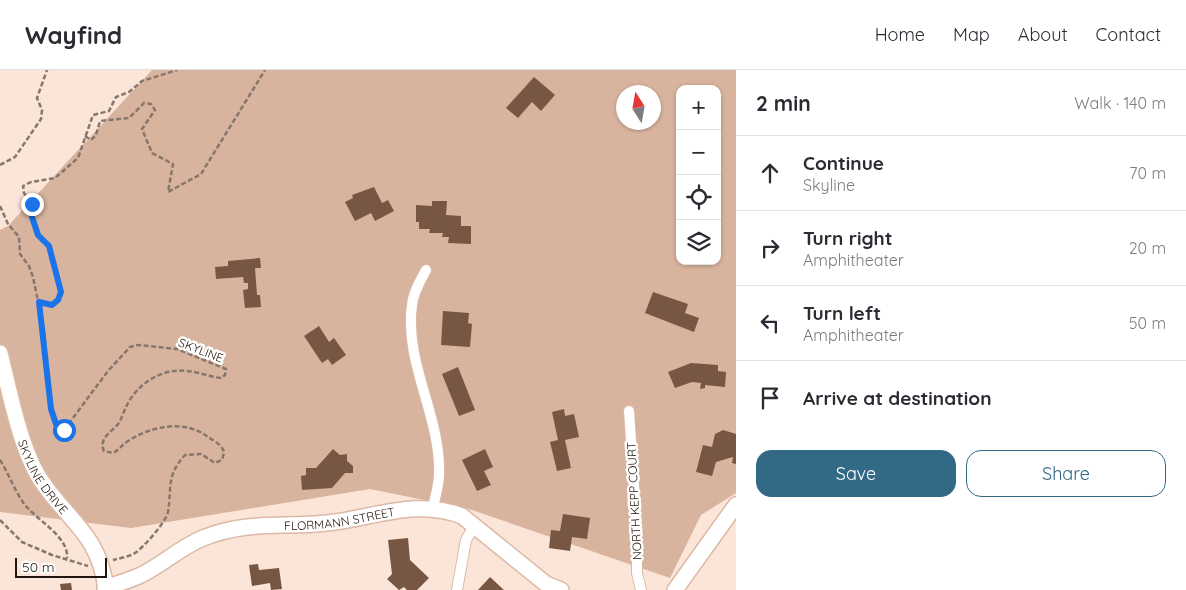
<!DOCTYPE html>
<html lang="en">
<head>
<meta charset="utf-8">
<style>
  body { margin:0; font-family:Quicksand,sans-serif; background:#f2f2f3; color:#2b2b33 }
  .controls { position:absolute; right:15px; top:15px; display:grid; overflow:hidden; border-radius:10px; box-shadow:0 1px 4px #0004 }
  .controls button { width:45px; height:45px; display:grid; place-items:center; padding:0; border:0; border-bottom:1px solid #e1e1e2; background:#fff; color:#2b2b33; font:25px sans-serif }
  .compass { position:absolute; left:616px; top:15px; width:45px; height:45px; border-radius:50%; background:#fff; box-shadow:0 1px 4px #0004; rotate:349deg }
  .scale { position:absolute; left:15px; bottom:12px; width:92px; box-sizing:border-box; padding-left:5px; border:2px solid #22150e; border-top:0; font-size:14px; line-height:18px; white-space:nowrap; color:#22150e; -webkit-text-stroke:4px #fff; paint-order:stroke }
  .stop { position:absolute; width:15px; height:15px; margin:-11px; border:4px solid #1a73e8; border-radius:50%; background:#fff }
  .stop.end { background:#1a73e8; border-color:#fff; box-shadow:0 1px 5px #0008 }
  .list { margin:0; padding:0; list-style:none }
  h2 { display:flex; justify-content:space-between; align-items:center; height:65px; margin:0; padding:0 20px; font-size:21px }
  h2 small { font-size:16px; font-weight:400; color:#7c7c81 }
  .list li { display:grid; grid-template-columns:32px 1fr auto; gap:15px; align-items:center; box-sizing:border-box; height:75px; padding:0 20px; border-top:1px solid #e1e1e2 }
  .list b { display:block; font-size:19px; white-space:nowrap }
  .list p { margin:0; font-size:16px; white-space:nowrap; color:#7c7c81 }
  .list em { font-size:16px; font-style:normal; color:#7c7c81 }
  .actions { display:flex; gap:10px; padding:15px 20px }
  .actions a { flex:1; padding:11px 0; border:1px solid #326984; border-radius:15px; text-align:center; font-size:18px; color:#326984 }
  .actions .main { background:#326984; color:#fff }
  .icon { flex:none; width:28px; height:28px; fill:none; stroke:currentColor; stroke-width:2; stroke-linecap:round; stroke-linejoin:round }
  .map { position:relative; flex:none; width:736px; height:520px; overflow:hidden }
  header { display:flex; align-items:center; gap:30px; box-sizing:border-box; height:70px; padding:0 25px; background:#fff; border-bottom:1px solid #e1e1e2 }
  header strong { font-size:24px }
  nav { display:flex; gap:28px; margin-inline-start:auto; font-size:18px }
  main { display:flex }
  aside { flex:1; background:#fff }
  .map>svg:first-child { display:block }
</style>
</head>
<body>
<header>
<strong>Wayfind</strong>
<nav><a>Home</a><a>Map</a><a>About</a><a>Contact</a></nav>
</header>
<main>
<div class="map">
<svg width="736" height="520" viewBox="0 0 736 520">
  <rect width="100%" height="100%" fill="#fbe5d8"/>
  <path fill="#d8b39e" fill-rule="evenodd" d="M152 0H736V423L701 445 670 508 469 439 370 419 131 458 0 442V160L8 156ZM680 19H717V191H680ZM624 22H654V52H624Z"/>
  <path fill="#775744" d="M534 7 555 25 541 41 532 32 518 48 506 38Z
    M374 117 382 133 388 130 394 141 375 151 371 143 355 151 345 132 353 128 352 125Z
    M432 131H447L446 145 461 146V156H471V174L448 173 449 167H442L443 163H429L430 159H419V152H416V135L432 136Z
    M260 188 261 198H255L257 225H260L261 237 245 238 243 220 248 219V213H244L243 207 216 209 215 197 228 196V191Z
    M653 222 688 234 685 243 699 248 694 262 645 243Z
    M443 241 469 243 468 253 472 254 470 277 441 275Z
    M319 256 329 272 334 268 346 285 332 295 328 289 322 293 304 266Z
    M691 293 718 295V301L726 302 725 317 705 315V318L700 319 701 313 692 312 675 318 668 302Z
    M458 297 475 340 459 346 442 304Z
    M564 339 565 346 574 344 579 367 565 370 571 398 557 401 550 372 558 370 552 342Z
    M723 360 736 364V394L732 393 733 387 716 392 712 406 696 402 703 375 712 377 715 364Z
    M333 379 340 385 347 384V391L353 396V403H345L332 418 302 420 301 406 306 405V398H316Z
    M485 379 493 397 484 401 491 415 477 421 462 390Z
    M563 444 590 448 587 469 572 467 570 481 549 478 551 460 560 461Z
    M408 468 410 490 429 508 417 520H407L404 517 399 520 387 509 392 504 388 470Z
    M258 494 259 500 279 498 282 519 271 520 270 513 252 516 249 495Z
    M490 507 504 520H478Z
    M71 513 72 520H61L60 514Z"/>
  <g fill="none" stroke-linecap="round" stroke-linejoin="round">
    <g stroke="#ddb9a5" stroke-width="12">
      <path id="street" d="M426 200C420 211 413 223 412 235 404 293 441 346 439 404 439 415 435 427 433 438
        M629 341 637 461V503L641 520
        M457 520 466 470 475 454"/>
    </g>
    <g stroke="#ddb9a5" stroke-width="18">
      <g id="secondary">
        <path id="s1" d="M0 283C9 319 19 372 37 404 63 448 100 462 106 520"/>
        <path id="s2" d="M105 518C117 514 130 510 141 505 163 494 181 477 203 468 248 450 282 458 327 453 374 448 417 428 462 446L546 514 561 520"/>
        <path d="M675 520 736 435"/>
      </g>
    </g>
    <path stroke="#87766c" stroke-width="2.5" stroke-dasharray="5 2.5" stroke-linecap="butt" d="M85 66 91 70 96 65 100 51 129 48 144 33 151 34 155 40 142 59 152 83 173 94 168 122 201 104 265 0
      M0 95 15 87 41 49 42 40 37 28 47 0
      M0 136 8 154 19 167 20 184 29 196 33 207 44 260 51 339 59 358 64 360 108 301 130 277 138 275 177 279 226 299 225 305 221 308C211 307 199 302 187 301 162 298 138 313 127 335 124 341 122 347 119 353 112 362 98 368 104 381L113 383C119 380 122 375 128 371 151 356 185 349 208 367 214 371 223 375 224 383L222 390 215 393 201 384 185 385C166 406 172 416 168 442 166 452 143 478 135 483 128 487 120 488 113 490
      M39 232 52 235 58 230 61 221 49 176 38 165 32 147V134L24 123 23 116 31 112 55 108 78 88 93 45 109 41 116 27 129 22 142 11 177 0
      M0 390C9 404 15 422 25 435 38 451 69 467 67 488
      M0 450 22 472 52 485 88 496"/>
    <use href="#street" stroke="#fff" stroke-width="10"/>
    <use href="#secondary" stroke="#fff" stroke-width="15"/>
  </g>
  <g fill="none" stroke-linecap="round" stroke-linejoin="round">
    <path stroke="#1a73e8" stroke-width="6" d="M32 134V147L38 165 49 176 61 222 58 230 52 235 39 232 51 339 56 354 64 360"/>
  </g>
  <g text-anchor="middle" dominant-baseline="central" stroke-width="5" stroke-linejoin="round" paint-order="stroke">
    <g font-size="12" fill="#22150e" stroke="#fff">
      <text transform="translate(201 280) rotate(21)">SKYLINE</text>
      <text stroke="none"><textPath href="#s1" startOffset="132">SKYLINE DRIVE</textPath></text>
      <text transform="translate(634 431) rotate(-93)">NORTH KEPP COURT</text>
      <text stroke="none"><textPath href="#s2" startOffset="249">FLORMANN STREET</textPath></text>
    </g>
  </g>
</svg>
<div class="controls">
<button>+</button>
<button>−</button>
<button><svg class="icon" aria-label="locate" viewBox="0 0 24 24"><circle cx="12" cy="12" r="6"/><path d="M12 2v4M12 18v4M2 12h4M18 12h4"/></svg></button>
<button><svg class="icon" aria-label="layers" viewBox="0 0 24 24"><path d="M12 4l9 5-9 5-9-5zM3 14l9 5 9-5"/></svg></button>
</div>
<svg class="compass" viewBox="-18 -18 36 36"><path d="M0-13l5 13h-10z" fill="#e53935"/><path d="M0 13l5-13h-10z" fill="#7c7c81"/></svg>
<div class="scale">50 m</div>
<div class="stop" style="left:64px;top:360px"></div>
<div class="stop end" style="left:32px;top:134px"></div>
</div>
<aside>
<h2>2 min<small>Walk · 140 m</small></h2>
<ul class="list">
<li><svg class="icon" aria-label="ahead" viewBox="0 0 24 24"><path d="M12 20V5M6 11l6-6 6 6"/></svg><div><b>Continue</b><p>Skyline</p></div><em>70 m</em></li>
<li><svg class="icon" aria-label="right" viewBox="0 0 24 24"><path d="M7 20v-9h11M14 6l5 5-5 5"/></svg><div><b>Turn right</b><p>Amphitheater</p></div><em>20 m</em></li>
<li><svg class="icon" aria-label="left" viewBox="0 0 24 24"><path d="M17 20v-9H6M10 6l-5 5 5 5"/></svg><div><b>Turn left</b><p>Amphitheater</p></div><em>50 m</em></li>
<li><svg class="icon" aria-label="arrive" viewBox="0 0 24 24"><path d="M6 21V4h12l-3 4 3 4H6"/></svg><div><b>Arrive at destination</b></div></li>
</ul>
<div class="actions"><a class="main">Save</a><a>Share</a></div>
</aside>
</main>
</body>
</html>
